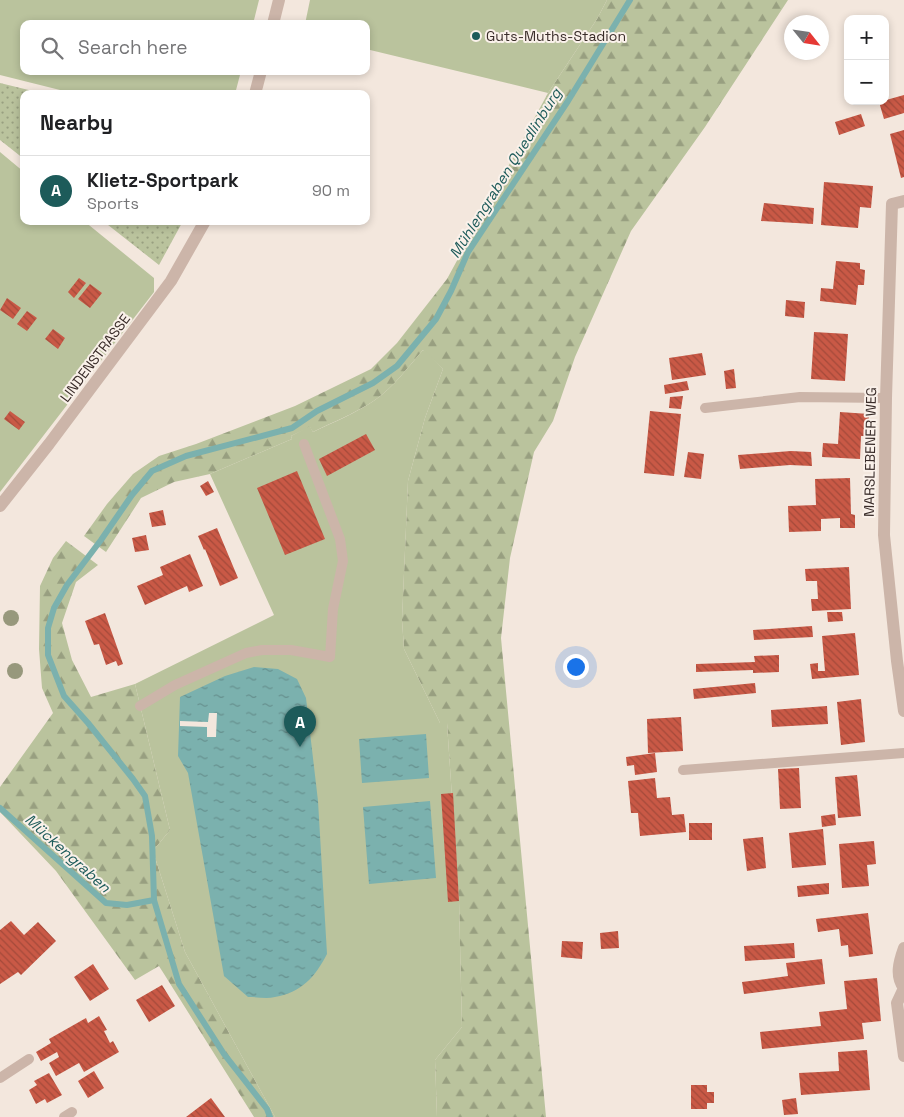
<!DOCTYPE html>
<html lang="en">
<head>
<meta charset="utf-8">
<style>
  body { margin:0; font-family:"Space Grotesk",sans-serif; background:#f2f2f2; color:#202124 }
  .controls { position:absolute; right:15px; top:15px; display:grid; overflow:hidden; border-radius:10px; box-shadow:0 2px 8px #0003 }
  .controls button { width:45px; height:45px; display:grid; place-items:center; padding:0; border:0; border-bottom:1px solid #e0e0e0; background:#fff; color:#202124; font:25px sans-serif }
  .compass { position:absolute; left:784px; top:15px; width:45px; height:45px; border-radius:50%; background:#fff; box-shadow:0 2px 8px #0003; rotate:120deg }
  .you { position:absolute; left:575px; top:666px; width:18px; height:18px; margin:-12px; border:4px solid #fff; border-radius:50%; background:#1a73e8; box-shadow:0 0 0 8px #1a73e833 }
  .badge { display:grid; place-items:center; width:32px; height:32px; border-radius:50%; background:#1d5b5a; color:#fff; font-size:16px; font-weight:700 }
  .pin { position:absolute; translate:-50% -41px; filter:drop-shadow(0 1px 2px #0008) }
  .pin::after { content:''; position:absolute; top:26px; width:18px; height:15px; background:inherit; clip-path:polygon(0 0,100% 0,50% 100%) }
  .list { margin:0; padding:0; list-style:none }
  h2 { display:flex; justify-content:space-between; align-items:center; height:65px; margin:0; padding:0 20px; font-size:21px }
  h2 small { font-size:16px; font-weight:400; color:#757577 }
  .list li { display:grid; grid-template-columns:32px 1fr auto; gap:15px; align-items:center; box-sizing:border-box; height:70px; padding:0 20px; border-top:1px solid #e0e0e0 }
  .list b { display:block; font-size:19px; white-space:nowrap }
  .list p { margin:0; font-size:16px; white-space:nowrap; color:#757577 }
  .list em { font-size:16px; font-style:normal; color:#757577 }
  .icon { flex:none; width:28px; height:28px; fill:none; stroke:currentColor; stroke-width:2; stroke-linecap:round; stroke-linejoin:round }
  .map { position:relative; flex:none; width:904px; height:1117px; overflow:hidden }
  .search { position:absolute; background:#fff; box-shadow:0 2px 8px #0003; left:20px; top:20px; width:350px; height:55px; display:flex; align-items:center; gap:12px; box-sizing:border-box; padding:0 18px; border-radius:10px; color:#757577; font-size:19px }
  .panel { position:absolute; background:#fff; box-shadow:0 2px 8px #0003; left:20px; top:90px; width:350px; height:135px; border-radius:10px }
  .map>svg:first-child { display:block }
</style>
</head>
<body>
<div class="map">
<svg width="904" height="1117" viewBox="0 0 904 1117">
  <defs>
    <pattern id="grass-dots" width="8" height="8" patternUnits="userSpaceOnUse" patternTransform="scale(1.25)"><rect width="8" height="8" fill="#bac39d"/><path d="M2 2h.1M6 6h.1" fill="none" stroke="#989f80" stroke-width="1.8" stroke-linecap="round"/></pattern>
    <pattern id="forest-firs" width="22" height="20" patternUnits="userSpaceOnUse" patternTransform="scale(1.25)"><rect width="22" height="20" fill="#bac39d"/><path d="M5 1l3.5 6h-7zM16 11l3.5 6h-7z" fill="#989f80"/></pattern>
    <pattern id="water-ripples" width="26" height="14" patternUnits="userSpaceOnUse" patternTransform="scale(1.25)"><rect width="26" height="14" fill="#7bb1ae"/><path d="M2 4q2-2 4 0t4 0M15 11q2-2 4 0t4 0" fill="none" stroke="#66908e"/></pattern>
    <pattern id="building-back-hatch" width="6" height="6" patternUnits="userSpaceOnUse" patternTransform="scale(1.25)"><rect width="6" height="6" fill="#c95946"/><path d="M-1 5l2 2M0 0l6 6M5-1l2 2" fill="none" stroke="#a44a3a"/></pattern>
  </defs>
  <rect width="100%" height="100%" fill="#f3e7dd"/>
  <path fill="url(#grass-dots)" d="M0 83 45 94H24V159L0 140Z
    M103 221H183L159 265Z"/>
  <path fill="url(#forest-firs)" d="M607 0H788L705 127 631 231 575 357 553 421 534 452 510 558 501 638 546 1117H437L435 1060 462 1027 459 901 447 723H440L404 649 402 620 408 481 425 418 443 369 423 350C408 367 394 387 375 400 356 413 333 422 313 432L310 427 291 436 292 439 210 474 174 482 141 498 106 552 84 536 107 504 133 474 159 456 196 444 295 406 371 369 397 343 447 279 548 93 597 19Z
    M66 541 98 565 76 582 62 623 72 660 91 697 135 684 170 830 153 851 185 952 275 1117H254L159 966 135 980 56 871 0 812V787L53 713 42 688 39 649 40 586 53 558Z"/>
  <path fill="#bac39d" d="M0 0H259L253 24H24V71H241L235 94H76L0 75Z
    M310 0H607L597 19 548 93 366 49V24H305Z
    M0 152 24 172V221H84L154 278V292L0 492Z
    M423 350 428 353 443 369 425 418 408 481 402 620 404 649 440 723H447L459 901 462 1027 435 1060 437 1117H275L185 952 153 851 170 830 135 684 274 615 210 474 292 439 291 436 310 426 313 432C334 422 356 413 375 400 394 387 408 367 423 350Z"/>
  <path fill="url(#water-ripples)" d="M254 667 278 669 297 679 306 698 318 801 327 954C315 977 302 992 275 997 267 999 257 997 248 997L224 976 188 773 178 756 180 697 225 676Z
    M426 734 429 778 362 783 359 739Z
    M430 801 436 878 369 884 363 807Z"/>
  <path fill="#f3e7dd" d="M209 713H217L216 737H207V727L180 726V721L208 722Z"/>
  <g fill="none" stroke-linecap="round" stroke-linejoin="round">
    <path stroke="#7bb1ae" stroke-width="6" d="M0 808 106 903 127 905 154 900
      M270 1117 267 1109 224 1054 179 984 154 900 152 836 145 796 133 779 88 723 64 696 48 655V628L54 608 67 585 101 540 132 495 152 471 186 456 292 428 317 411 373 383 397 366 436 319 451 291 468 252 568 101 630 0"/>
  </g>
  <path fill="url(#building-back-hatch)" d="M904 95V113L884 119 879 102Z
    M861 114 865 126 839 135 835 122Z
    M904 130V177L901 178 890 134Z
    M824 182 873 186 871 208 860 207 858 228 821 225Z
    M764 203 814 208 813 224 761 221Z
    M836 261 860 263V269L865 270 864 285H858L856 305 820 301 821 288 833 289Z
    M79 278 86 283 74 298 68 292Z
    M90 284 102 293 90 308 78 299Z
    M7 298 21 308 13 319 0 310Z
    M786 300 805 302 804 318 785 316Z
    M27 311 37 318 27 331 17 324Z
    M53 329 65 338 58 349 45 339Z
    M814 332 848 334 845 381 811 379Z
    M702 353 706 375 672 380 669 358Z
    M734 369 736 388 726 389 724 371Z
    M687 381 689 390 665 394 664 385Z
    M683 396 681 409 669 408 670 397Z
    M10 411 25 422 19 430 4 419Z
    M650 411 681 414 674 476 644 473Z
    M840 412 869 414 868 436H861L860 459 822 457 823 443 838 444Z
    M366 434 375 450 327 476 319 459Z
    M791 451 811 452 812 466 790 465 740 469 738 455Z
    M688 452 704 454 701 479 684 477Z
    M297 471 325 539 285 555 257 488Z
    M850 478 851 514 855 515V528H840V518L821 519V531L789 532 788 506 816 505 815 479Z
    M208 481 214 492 206 496 200 486Z
    M163 510 166 525 152 527 149 513Z
    M217 528 238 578 220 586 205 549 204 550 198 536Z
    M146 535 149 550 135 552 132 538Z
    M190 554 203 586 189 592 187 586 145 605 137 586 163 575 160 567Z
    M849 567 851 609 812 611 811 599H818L817 581H806L805 569Z
    M827 612H842L843 621 828 622Z
    M105 613 123 664 118 666 116 661 106 665 99 644 94 645 85 621Z
    M812 626 813 637 754 640 753 630Z
    M855 633 859 675 812 679 810 664 818 663V671H825L822 636Z
    M779 655V672L753 673V670L696 672V664L755 662 754 656Z
    M755 683 756 693 694 699 693 689Z
    M861 699 865 742 841 745 837 702Z
    M827 706 828 724 772 727 771 710Z
    M681 717 683 751 648 753 647 719Z
    M655 753 657 772 635 775 634 765 627 766 626 757Z
    M799 768 801 808 780 809 778 769Z
    M857 775 861 816 838 818 835 777Z
    M655 778 657 798 670 797 672 815 684 814 686 832 640 836 638 813H631L628 781Z
    M453 793 459 901 448 902 441 794Z
    M835 814 836 825 822 827 821 816Z
    M689 823H712V840H689Z
    M823 829 826 865 792 868 789 833Z
    M763 837 766 868 747 871 743 839Z
    M874 841 876 864 867 865 869 886 842 888 839 844Z
    M829 883V894L798 897 797 886Z
    M868 913 873 954 849 957 848 945 841 946 839 929 818 932 816 919Z
    M11 921 24 935 38 922 56 941 21 975 18 972 0 984V930Z
    M618 931 619 948 601 949 600 933Z
    M562 941 583 942 582 959 561 957Z
    M794 943 795 958 745 961 744 946Z
    M822 959 825 984 744 994 742 982 788 976 786 963Z
    M93 964 109 989 90 1001 74 977Z
    M877 978 881 1021 862 1023 864 1039 762 1049 760 1032 821 1026 819 1012 847 1009 844 981Z
    M162 985 175 1006 149 1022 136 1000Z
    M99 1016 107 1030 104 1031 110 1043 113 1041 119 1052 84 1072 79 1063 56 1076 49 1063 59 1057 57 1052 41 1061 36 1052 51 1043 49 1039 86 1018 88 1023Z
    M867 1050 870 1090 801 1095 799 1073 839 1071 838 1052Z
    M94 1071 104 1088 88 1098 78 1081Z
    M49 1073 62 1095 47 1103 45 1099 36 1104 29 1090 37 1085 34 1081Z
    M691 1085H707V1092H714V1103H707V1109H691Z
    M211 1098 225 1117H186Z
    M796 1098 798 1114 784 1115 782 1100Z"/>
  <g fill="none" stroke-linecap="round" stroke-linejoin="round">
    <path stroke="#ccb5a9" stroke-width="10" d="M705 408 800 397 886 398
      M140 706 175 685 246 653 262 650H291L330 657 333 609 343 561 340 539 304 444
      M683 770 904 753
      M0 1078 29 1059
      M64 1117 72 1112"/>
    <path stroke="#ccb5a9" stroke-width="12" d="M273 24 279 0
      M255 94 261 71
      M904 201 892 204 886 398 884 535 897 661 904 711
      M0 506 49 444 171 281 205 221
      M904 948C899 962 895 976 904 988
      M904 988 897 1003 904 1056"/>
  </g>
  <g fill="#97987c">
    <circle cx="11" cy="618" r="8"/>
    <circle cx="15" cy="671" r="8"/>
  </g>
  <circle fill="#1d5b5a" stroke="#faf1ea" stroke-width="2" cx="476" cy="36" r="5"/>
  <g text-anchor="middle" dominant-baseline="central" stroke-width="4" stroke-linejoin="round" paint-order="stroke">
    <g font-size="14" fill="#392c29" stroke="#faf1ea" text-anchor="start">
      <text x="486" y="36">Guts-Muths-Stadion</text>
    </g>
    <g font-size="14" fill="#392c29" stroke="#faf1ea">
      <text transform="translate(95 358) rotate(-53)">LINDENSTRASSE</text>
      <text transform="translate(870 452) rotate(-89)">MARSLEBENER WEG</text>
    </g>
    <g font-size="15" font-style="italic" fill="#1d5b5a" stroke="#faf1ea">
      <text transform="translate(505 173) rotate(-58)">Mühlengraben Quedlinburg</text>
      <text transform="translate(68 853) rotate(42)">Mückengraben</text>
    </g>
  </g>
</svg>
<div class="controls">
<button>+</button>
<button>−</button>
</div>
<svg class="compass" viewBox="-18 -18 36 36"><path d="M0-13l5 13h-10z" fill="#e53935"/><path d="M0 13l5-13h-10z" fill="#757577"/></svg>
<div class="you"></div>
<div class="pin badge" style="left:300px;top:747px">A</div>
<div class="search"><svg class="icon" aria-label="search" viewBox="0 0 24 24"><circle cx="10" cy="10" r="6"/><path d="M15 15l6 6"/></svg>Search here</div>
<section class="panel">
<h2>Nearby<small></small></h2>
<ul class="list">
<li><span class="badge">A</span><div><b>Klietz-Sportpark</b><p>Sports</p></div><em>90 m</em></li>
</ul>
</section>
</div>
</body>
</html>
